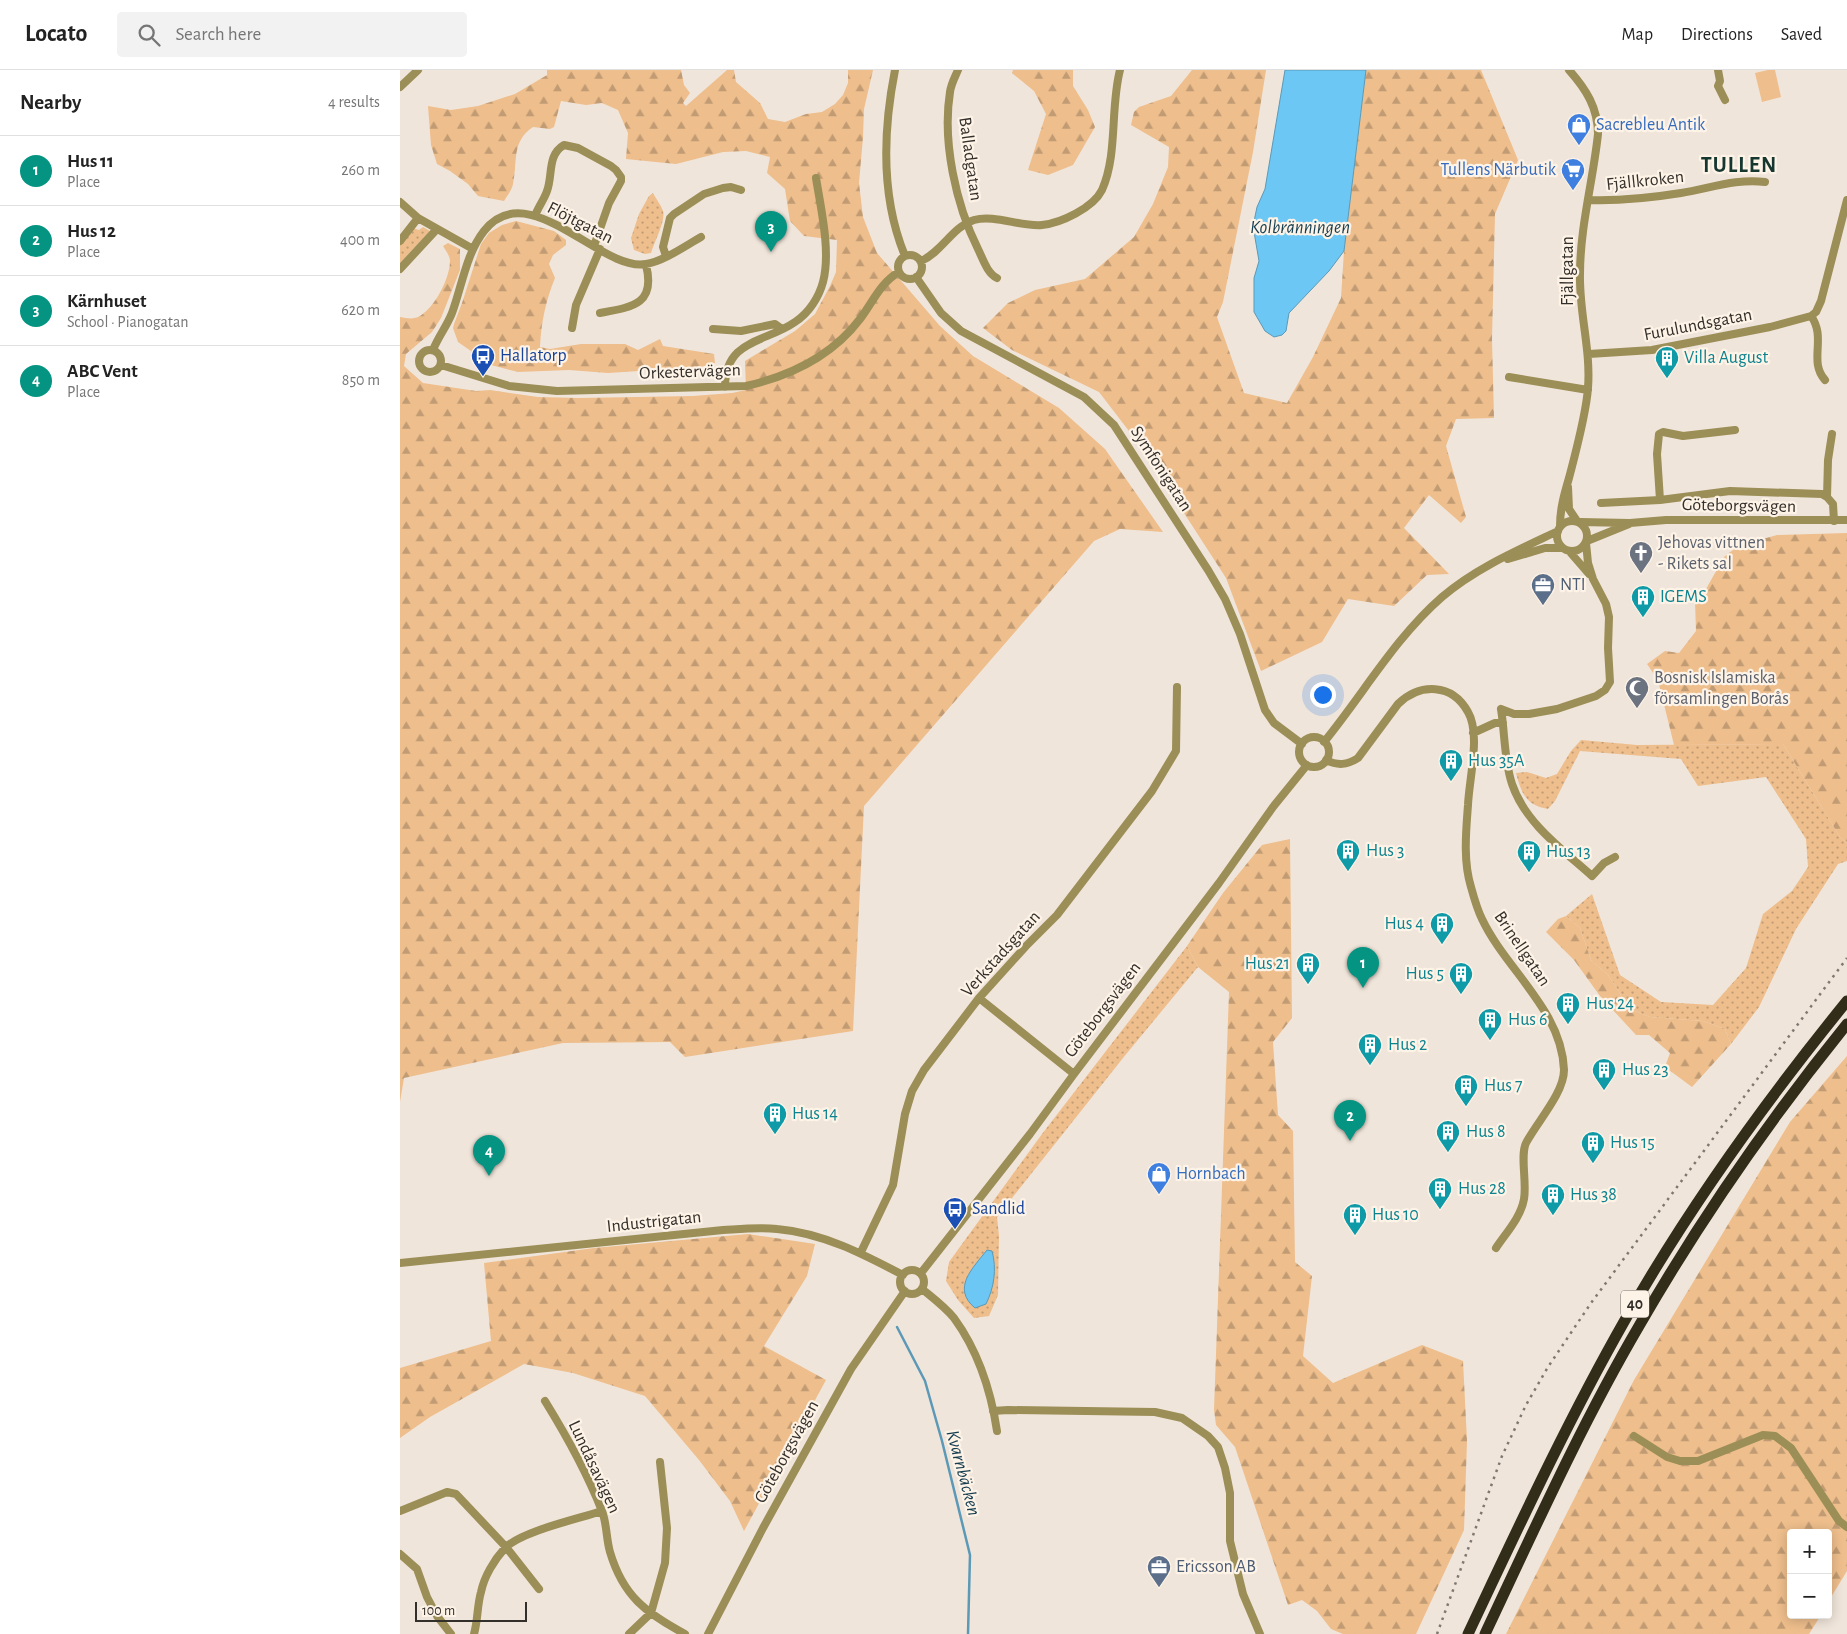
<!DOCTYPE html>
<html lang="en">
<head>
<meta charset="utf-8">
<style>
  body { margin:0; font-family:"Alegreya Sans",sans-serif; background:#f2f2f2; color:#222 }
  .controls { position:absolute; right:15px; bottom:15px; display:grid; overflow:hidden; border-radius:5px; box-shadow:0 2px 12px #0003 }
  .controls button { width:45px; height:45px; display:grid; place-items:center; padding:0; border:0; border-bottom:1px solid #e0e0e0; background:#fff; color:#222; font:25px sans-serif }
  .scale { position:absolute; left:15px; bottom:12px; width:112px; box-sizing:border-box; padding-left:5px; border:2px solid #332f2a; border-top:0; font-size:14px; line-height:18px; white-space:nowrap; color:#332f2a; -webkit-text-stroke:4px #fef3e7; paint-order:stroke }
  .you { position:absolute; left:922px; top:624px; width:18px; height:18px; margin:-12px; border:4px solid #fff; border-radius:50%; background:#1a73e8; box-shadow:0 0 0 8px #1a73e833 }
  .badge { display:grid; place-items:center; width:32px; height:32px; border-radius:50%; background:#059481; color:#fff; font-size:16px; font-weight:700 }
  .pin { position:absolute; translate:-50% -41px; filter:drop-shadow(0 1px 2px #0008) }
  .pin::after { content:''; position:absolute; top:26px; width:18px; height:15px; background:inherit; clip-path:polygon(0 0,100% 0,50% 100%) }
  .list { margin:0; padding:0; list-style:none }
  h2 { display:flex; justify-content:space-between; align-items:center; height:65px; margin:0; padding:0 20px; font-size:21px }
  h2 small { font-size:16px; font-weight:400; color:#767676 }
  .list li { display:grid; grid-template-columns:32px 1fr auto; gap:15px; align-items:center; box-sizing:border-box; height:70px; padding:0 20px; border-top:1px solid #e0e0e0 }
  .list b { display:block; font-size:19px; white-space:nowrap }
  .list p { margin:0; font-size:16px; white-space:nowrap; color:#767676 }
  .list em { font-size:16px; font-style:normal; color:#767676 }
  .icon { flex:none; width:28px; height:28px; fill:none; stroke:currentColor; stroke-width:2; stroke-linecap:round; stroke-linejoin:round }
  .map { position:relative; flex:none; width:1447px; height:1564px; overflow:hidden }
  header { display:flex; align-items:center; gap:30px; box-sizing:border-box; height:70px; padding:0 25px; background:#fff; border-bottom:1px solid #e0e0e0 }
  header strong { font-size:24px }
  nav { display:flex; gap:28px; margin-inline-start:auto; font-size:18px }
  .search { width:350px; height:45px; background:#f2f2f2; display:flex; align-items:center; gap:12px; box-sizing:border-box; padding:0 18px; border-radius:5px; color:#767676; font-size:19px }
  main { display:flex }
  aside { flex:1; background:#fff }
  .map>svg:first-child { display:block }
</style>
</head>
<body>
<header>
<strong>Locato</strong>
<div class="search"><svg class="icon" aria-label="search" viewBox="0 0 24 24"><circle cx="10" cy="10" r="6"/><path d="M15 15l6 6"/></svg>Search here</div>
<nav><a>Map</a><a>Directions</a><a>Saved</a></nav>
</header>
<main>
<aside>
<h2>Nearby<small>4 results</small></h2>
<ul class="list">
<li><span class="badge">1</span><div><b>Hus 11</b><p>Place</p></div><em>260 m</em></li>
<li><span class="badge">2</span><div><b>Hus 12</b><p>Place</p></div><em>400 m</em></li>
<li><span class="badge">3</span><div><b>Kärnhuset</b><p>School · Pianogatan</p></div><em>620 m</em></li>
<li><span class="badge">4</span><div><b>ABC Vent</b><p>Place</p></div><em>850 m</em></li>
</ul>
</aside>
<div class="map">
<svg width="1447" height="1564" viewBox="0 0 1447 1564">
  <defs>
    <pattern id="grass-dots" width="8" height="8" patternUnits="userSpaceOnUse" patternTransform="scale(1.25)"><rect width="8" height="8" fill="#eebe8c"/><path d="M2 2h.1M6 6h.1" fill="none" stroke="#c19b73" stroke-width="1.8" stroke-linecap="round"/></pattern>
    <pattern id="forest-firs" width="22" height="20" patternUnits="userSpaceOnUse" patternTransform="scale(1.25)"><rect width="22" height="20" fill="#eebe8c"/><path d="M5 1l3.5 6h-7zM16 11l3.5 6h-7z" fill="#c19b73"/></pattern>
  </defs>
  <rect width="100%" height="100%" fill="#f0e5da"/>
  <path fill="url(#grass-dots)" d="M253 123C256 129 261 135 263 141 266 151 254 172 251 183L245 184 234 180 231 168 239 144 249 126Z
    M23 157 30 161 0 193V175L13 158 19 160Z
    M1181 670 1237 675 1383 674 1440 767 1447 773V791L1438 794 1396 859 1359 937 1331 974 1325 959 1303 951 1250 947 1230 939 1223 932 1220 923 1208 905 1191 890 1180 858 1166 846 1192 824 1220 905 1261 932 1313 935 1346 898 1363 844 1392 821 1408 797 1406 769 1366 707 1298 716 1281 689 1180 681 1155 731 1148 739C1126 736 1121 722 1116 703L1127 702 1146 708 1157 704 1171 681Z
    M787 876 798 897 723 988 597 1147 599 1166 598 1225 589 1246 574 1248 558 1230 546 1211 549 1192 642 1064Z"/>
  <path fill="url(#forest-firs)" d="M147 0H281L284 15 290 23 283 33 286 36 327 0H334L336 12 360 33 368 49 385 52 406 44 422 42 435 34 443 25 448 13V0H473L464 39 463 67 459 113 463 147 477 183 540 256 573 286 659 338 705 379 763 462 720 459 694 471 464 736 453 961 285 987 270 972 163 973 4 1008 0 1032V247C7 248 13 250 20 246 35 237 50 208 50 191 50 186 46 181 43 176L48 173 60 179V200L41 248 32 262 6 284 4 296 23 313 76 321 90 320 138 327 179 328 293 326 332 323 346 320 345 291 395 261 415 244 430 216 436 202 437 170 404 166 390 151 385 119 367 103 370 87 346 81 323 82 276 94 226 89 228 63 218 40 202 33 186 35 161 31 154 57 150 59 133 57C111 72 118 91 113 114 112 120 107 126 104 131L78 126 68 114 50 101 37 94 31 75 28 36 51 40 78 36 115 24 147 5Z
    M613 0H673V16L688 40 695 57 673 95 648 105 628 100 646 44 634 21 612 3Z
    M792 0H866L853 82 823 232 817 247 844 323 887 333 913 287 941 228 944 181 966 0H1081L1118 90 1095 144 1092 269 1094 348 1056 349 1046 376 1066 447 1061 453 1029 425 1004 458 1049 504 1027 505 994 536 948 529 922 572 861 601 826 508 742 378 699 322 612 280 583 258 608 233 635 220 685 209 734 167 753 134 768 97 769 77 731 55 734 42 739 37 771 26Z
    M116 151 154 161 166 170V175L153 185 149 194 155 208C146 230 141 252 140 277L150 279 181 274H225L238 280 260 269 263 276 314 284 315 293 301 297 208 303 169 300 118 302 91 295 58 272 53 258 54 254 62 233 81 174 89 163 102 155Z
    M1447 463V773L1440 767 1383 674 1274 675 1258 610 1247 594 1265 581 1279 583 1296 561 1295 531 1306 519 1324 487 1338 476 1377 465Z
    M890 769 892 948 873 972 878 1045 893 1061 895 1192 912 1206 903 1286 933 1313 1022 1275 1063 1291 1067 1371 1064 1460 1016 1564H943L931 1559 917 1541 902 1530 888 1535 835 1377 816 1355 814 1340 829 922 798 897 787 876 823 823 862 775Z
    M1166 846 1180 858 1191 890 1208 905 1220 923 1223 932 1230 939 1250 947 1303 951 1325 959 1331 974 1292 1017 1265 997 1270 983 1249 965H1236L1200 926 1174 890 1146 862 1158 849Z
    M1447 986V1501L1428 1532V1463H1391V1545H1421L1409 1564H1106L1234 1310 1390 1052Z
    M348 1164 415 1174 407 1206 364 1276 426 1310 344 1461 330 1431 299 1390 245 1326 173 1303 124 1294 30 1347 0 1368V1298L91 1271 84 1193 194 1178Z"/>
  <path fill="#eebe8c" d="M1368 0H1375L1381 27 1362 32 1355 3Z"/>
  <path fill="#6cc7f4" stroke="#5b99b7" d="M885 0H966L944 181 929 201 889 243 886 261 882 265 874 267 865 261 854 242V208L859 191 853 156 857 137 865 119Z
    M587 1180 592 1181C597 1199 594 1218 586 1234L575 1238C551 1218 573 1198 587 1180Z"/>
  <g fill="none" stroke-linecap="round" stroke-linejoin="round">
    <path stroke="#5b99b7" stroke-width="2.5" d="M497 1257 525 1311 542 1371 570 1485 568 1564"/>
    <path stroke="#9b8e57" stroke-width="8" d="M495 0C483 61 481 128 505 186
      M558 0C555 7 551 14 550 22 542 72 556 135 578 179 583 189 587 203 597 208
      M1318 0 1320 11 1318 16 1325 30
      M0 17 18 0
      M1188 130C1218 131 1250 128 1281 123 1308 119 1337 108 1365 112
      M0 132 18 148 73 179
      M135 146C138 137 144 130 147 121 153 105 147 85 164 75L178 78 211 96 216 100 221 107V111L209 133 194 176
      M0 171 18 148
      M498 197a12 12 0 1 1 24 0a12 12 0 1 1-24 0Z
      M266 186 263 177 270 148 274 144 304 124 323 118 331 117 341 120
      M521 191C542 182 552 157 574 150 594 144 621 157 642 155 661 153 693 138 702 120 718 84 710 38 720 0
      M0 199 37 159
      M516 207 541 243 561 261 684 327 714 355 808 500 825 529 840 564 865 640 874 653 902 674
      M200 243C233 237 256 234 246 195
      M1411 246C1427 268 1408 291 1425 310
      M172 258 176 235 200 179
      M313 259 341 261 375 254 382 259
      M19 291a11 11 0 1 1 22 0a11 11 0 1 1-22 0Z
      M33 280C38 267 47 256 52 243 62 216 66 184 84 161 128 104 202 203 246 194 264 191 285 176 301 167
      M1189 284 1252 280 1370 257 1411 246 1416 242 1421 231 1447 130
      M41 295 109 316 157 321 346 316C390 306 432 286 460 249 473 232 480 213 499 202
      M1109 307 1188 320
      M325 317C325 269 365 273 395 252 409 243 419 227 423 212 431 182 421 139 416 108
      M1432 364 1428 390 1427 427 1433 434 1434 451
      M1168 417 1169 439 1177 451
      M1260 430 1257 384 1259 364 1263 362 1283 366 1335 360
      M1201 433 1260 430 1330 421 1422 424 1427 427
      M1157 466a15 15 0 1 1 30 0a15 15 0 1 1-30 0Z
      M1180 452 1230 453 1266 450H1447
      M1160 456C1160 439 1164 425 1169 408 1176 381 1186 345 1188 318 1191 279 1179 243 1180 204 1180 157 1193 111 1198 64 1198 38 1186 19 1169 0
      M1187 471 1229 454
      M1169 481 1189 504
      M1108 489 1145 478H1162
      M1101 639 1114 644H1129L1157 639 1196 626 1205 620 1210 612 1208 578 1209 547 1206 534 1193 509 1188 493 1186 473
      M1101 639C1105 664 1104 690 1112 714 1125 753 1163 780 1192 806L1204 793 1215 787
      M1073 663 1095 653H1103
      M899 682a15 15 0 1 1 30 0a15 15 0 1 1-30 0Z
      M924 672C964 623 995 568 1042 527 1076 498 1118 480 1158 461
      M926 690C938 696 947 695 958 688L998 634C1020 613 1052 613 1068 642 1081 664 1069 709 1068 735 1066 761 1063 791 1071 817 1074 828 1077 839 1082 849 1106 900 1162 940 1164 1000 1164 1023 1137 1052 1126 1073 1120 1085 1127 1113 1124 1129 1121 1147 1106 1163 1096 1178
      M579 928 674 1004
      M461 1182 493 1115 505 1044 512 1021 524 1000 579 928 626 876 657 845 752 721 776 681 777 617
      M0 1193 323 1160C340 1159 359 1157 377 1159 423 1163 463 1184 503 1205
      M500 1212a12 12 0 1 1 24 0a12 12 0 1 1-24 0Z
      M521 1203 630 1064 674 1004 819 813 873 737 907 695
      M522 1219C533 1228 545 1237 554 1248 578 1281 591 1321 597 1361
      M145 1331C166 1365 187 1403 202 1441 207 1454 206 1468 210 1482 223 1526 246 1543 285 1564
      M593 1341 608 1340 755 1342 782 1348 808 1366 818 1377 825 1398 830 1423V1471L843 1524 860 1564
      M1234 1366 1267 1387 1280 1391H1298L1363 1365 1375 1366 1391 1378 1439 1451 1447 1457
      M0 1441 47 1422 56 1424 106 1477 139 1519
      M0 1484 17 1499 27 1527 37 1546 51 1564
      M74 1564C78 1550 77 1536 81 1522 84 1507 94 1490 105 1478 122 1461 178 1449 202 1441
      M229 1564 251 1543 265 1493 267 1458 260 1392
      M308 1564 363 1458 451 1299 505 1221"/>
    <path stroke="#322d19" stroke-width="11" d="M1068 1564C1118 1458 1167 1352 1225 1250 1289 1137 1365 1032 1447 931
      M1085 1564C1134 1460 1181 1355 1239 1256 1300 1150 1370 1049 1447 954"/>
    <path stroke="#7e7870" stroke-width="2.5" stroke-dasharray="2.5 5" stroke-linecap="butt" d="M1037 1564 1102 1386 1126 1335 1148 1297 1191 1233 1447 888"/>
  </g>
  <defs>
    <g id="shop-pin" transform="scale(1.25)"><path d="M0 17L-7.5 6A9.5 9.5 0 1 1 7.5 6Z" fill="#3f7fe0" stroke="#fef3e7"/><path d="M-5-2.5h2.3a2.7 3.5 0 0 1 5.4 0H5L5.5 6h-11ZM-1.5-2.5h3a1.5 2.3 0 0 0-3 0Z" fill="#fff"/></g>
    <g id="supermarket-pin" transform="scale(1.25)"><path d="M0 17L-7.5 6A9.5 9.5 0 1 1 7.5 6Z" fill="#3f7fe0" stroke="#fef3e7"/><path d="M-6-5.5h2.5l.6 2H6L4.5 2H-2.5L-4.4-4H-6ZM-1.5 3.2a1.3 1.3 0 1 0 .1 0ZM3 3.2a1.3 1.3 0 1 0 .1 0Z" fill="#fff"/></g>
    <g id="bus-pin" transform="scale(1.25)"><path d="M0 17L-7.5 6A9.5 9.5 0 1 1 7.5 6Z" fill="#1a4fb4" stroke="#fef3e7"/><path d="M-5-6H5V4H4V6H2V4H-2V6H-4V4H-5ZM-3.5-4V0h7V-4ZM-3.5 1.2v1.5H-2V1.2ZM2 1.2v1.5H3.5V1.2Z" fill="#fff"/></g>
    <g id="building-pin" transform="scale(1.25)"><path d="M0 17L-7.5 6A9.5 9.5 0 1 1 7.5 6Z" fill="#0f9aa8" stroke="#fef3e7"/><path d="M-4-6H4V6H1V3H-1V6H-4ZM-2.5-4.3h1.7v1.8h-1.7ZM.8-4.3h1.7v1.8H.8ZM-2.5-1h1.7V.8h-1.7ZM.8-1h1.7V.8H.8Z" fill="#fff"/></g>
    <g id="church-pin" transform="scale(1.25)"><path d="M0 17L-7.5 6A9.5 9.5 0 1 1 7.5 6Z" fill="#6b7280" stroke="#fef3e7"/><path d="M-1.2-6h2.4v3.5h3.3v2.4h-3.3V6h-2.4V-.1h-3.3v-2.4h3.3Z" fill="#fff"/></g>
    <g id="office-pin" transform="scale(1.25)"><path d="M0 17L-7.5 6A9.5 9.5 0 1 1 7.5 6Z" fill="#5c6f8a" stroke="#fef3e7"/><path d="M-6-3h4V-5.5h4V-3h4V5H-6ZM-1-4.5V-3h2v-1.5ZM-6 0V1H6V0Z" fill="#fff"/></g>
    <g id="mosque-pin" transform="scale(1.25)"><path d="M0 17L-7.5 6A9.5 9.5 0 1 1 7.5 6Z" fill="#6b7280" stroke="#fef3e7"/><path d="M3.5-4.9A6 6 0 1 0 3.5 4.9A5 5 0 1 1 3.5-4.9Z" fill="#fff"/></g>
  </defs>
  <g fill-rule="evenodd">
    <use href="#shop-pin" x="1179" y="55"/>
    <use href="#supermarket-pin" x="1173" y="100"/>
    <use href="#bus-pin" x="83" y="286"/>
    <use href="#building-pin" x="1267" y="288"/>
    <use href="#church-pin" x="1241" y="483"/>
    <use href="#office-pin" x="1143" y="515"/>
    <use href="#building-pin" x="1243" y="527"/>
    <use href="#mosque-pin" x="1237" y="618"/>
    <use href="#building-pin" x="1051" y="691"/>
    <use href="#building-pin" x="948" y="781"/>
    <use href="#building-pin" x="1129" y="782"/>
    <use href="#building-pin" x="1042" y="854"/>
    <use href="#building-pin" x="908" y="894"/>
    <use href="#building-pin" x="1061" y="904"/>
    <use href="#building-pin" x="1168" y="934"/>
    <use href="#building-pin" x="1090" y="950"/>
    <use href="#building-pin" x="970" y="975"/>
    <use href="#building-pin" x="1204" y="1000"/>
    <use href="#building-pin" x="1066" y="1016"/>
    <use href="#building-pin" x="375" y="1044"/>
    <use href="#building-pin" x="1048" y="1062"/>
    <use href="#building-pin" x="1193" y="1073"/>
    <use href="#shop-pin" x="759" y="1104"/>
    <use href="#building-pin" x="1040" y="1119"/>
    <use href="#building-pin" x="1153" y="1125"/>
    <use href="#bus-pin" x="555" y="1139"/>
    <use href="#building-pin" x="955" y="1145"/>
    <use href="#office-pin" x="759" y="1497"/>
  </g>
  <g text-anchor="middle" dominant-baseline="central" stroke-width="4.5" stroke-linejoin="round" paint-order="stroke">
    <rect fill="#fef3e7" stroke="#706a63" stroke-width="1" x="1221" y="1220.5" width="28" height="27" rx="4"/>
    <g font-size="16" font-weight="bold" fill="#332f2a">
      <text x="1235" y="1234">40</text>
    </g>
    <g font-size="18" fill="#366cbe" stroke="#fef3e7" text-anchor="start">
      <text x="1196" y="55">Sacrebleu Antik</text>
      <text x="1156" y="100" text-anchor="end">Tullens Närbutik</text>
      <text x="776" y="1104">Hornbach</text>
    </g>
    <g font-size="18" fill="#332f2a" stroke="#fef3e7">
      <text transform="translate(570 89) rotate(82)">Balladgatan</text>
      <text transform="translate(1245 111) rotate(-6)">Fjällkroken</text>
      <text transform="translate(180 153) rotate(27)">Flöjtgatan</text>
      <text transform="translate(1168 201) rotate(-90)">Fjällgatan</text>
      <text transform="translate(1298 255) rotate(-11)">Furulundsgatan</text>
      <text transform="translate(290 302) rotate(-2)">Orkestervägen</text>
      <text transform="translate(761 399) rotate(57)">Symfonigatan</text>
      <text transform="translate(1339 436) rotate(1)">Göteborgsvägen</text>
      <text transform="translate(1122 879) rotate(56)">Brinellgatan</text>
      <text transform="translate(601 884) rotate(-48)">Verkstadsgatan</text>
      <text transform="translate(703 940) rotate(-53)">Göteborgsvägen</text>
      <text transform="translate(254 1152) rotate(-6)">Industrigatan</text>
      <text transform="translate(387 1382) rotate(-61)">Göteborgsvägen</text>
      <text transform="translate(194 1397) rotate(65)">Lundåsavägen</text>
    </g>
    <g font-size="18" fill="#164399" stroke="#fef3e7" text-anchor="start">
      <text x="100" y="286">Hallatorp</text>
      <text x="572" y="1139">Sandlid</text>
    </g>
    <g font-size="18" fill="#0d838f" stroke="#fef3e7" text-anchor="start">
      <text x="1284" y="288">Villa August</text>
      <text x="1260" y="527">IGEMS</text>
      <text x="1068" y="691">Hus 35A</text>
      <text x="966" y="781">Hus 3</text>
      <text x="1146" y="782">Hus 13</text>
      <text x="1024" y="854" text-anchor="end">Hus 4</text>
      <text x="890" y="894" text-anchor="end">Hus 21</text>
      <text x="1044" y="904" text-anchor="end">Hus 5</text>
      <text x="1186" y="934">Hus 24</text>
      <text x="1108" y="950">Hus 6</text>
      <text x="988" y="975">Hus 2</text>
      <text x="1222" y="1000">Hus 23</text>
      <text x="1084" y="1016">Hus 7</text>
      <text x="392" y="1044">Hus 14</text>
      <text x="1066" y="1062">Hus 8</text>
      <text x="1210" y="1073">Hus 15</text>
      <text x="1058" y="1119">Hus 28</text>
      <text x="1170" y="1125">Hus 38</text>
      <text x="972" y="1145">Hus 10</text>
    </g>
    <g font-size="18" fill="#5b616d" stroke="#fef3e7" text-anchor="start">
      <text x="1258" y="473">Jehovas vittnen<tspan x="1258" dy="21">- Rikets sal</tspan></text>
      <text x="1254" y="608">Bosnisk Islamiska<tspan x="1254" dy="21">församlingen Borås</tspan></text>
    </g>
    <g font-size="18" fill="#4e5e75" stroke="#fef3e7" text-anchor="start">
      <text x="1160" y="515">NTI</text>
      <text x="776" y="1497">Ericsson AB</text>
    </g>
    <g font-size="19" font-style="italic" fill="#163e51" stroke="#fef3e7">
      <text x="900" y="157">Kolbränningen</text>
      <text transform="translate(563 1403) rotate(75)">Kvarnbäcken</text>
    </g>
    <g font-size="22" font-weight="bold" letter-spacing="1" fill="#163630" stroke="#fef3e7">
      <text x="1339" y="95">TULLEN</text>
    </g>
  </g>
</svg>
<div class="controls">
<button>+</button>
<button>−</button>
</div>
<div class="scale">100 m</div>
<div class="you"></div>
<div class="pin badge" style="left:963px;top:918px">1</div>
<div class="pin badge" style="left:950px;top:1071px">2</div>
<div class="pin badge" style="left:371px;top:182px">3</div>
<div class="pin badge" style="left:89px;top:1106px">4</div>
</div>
</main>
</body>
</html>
